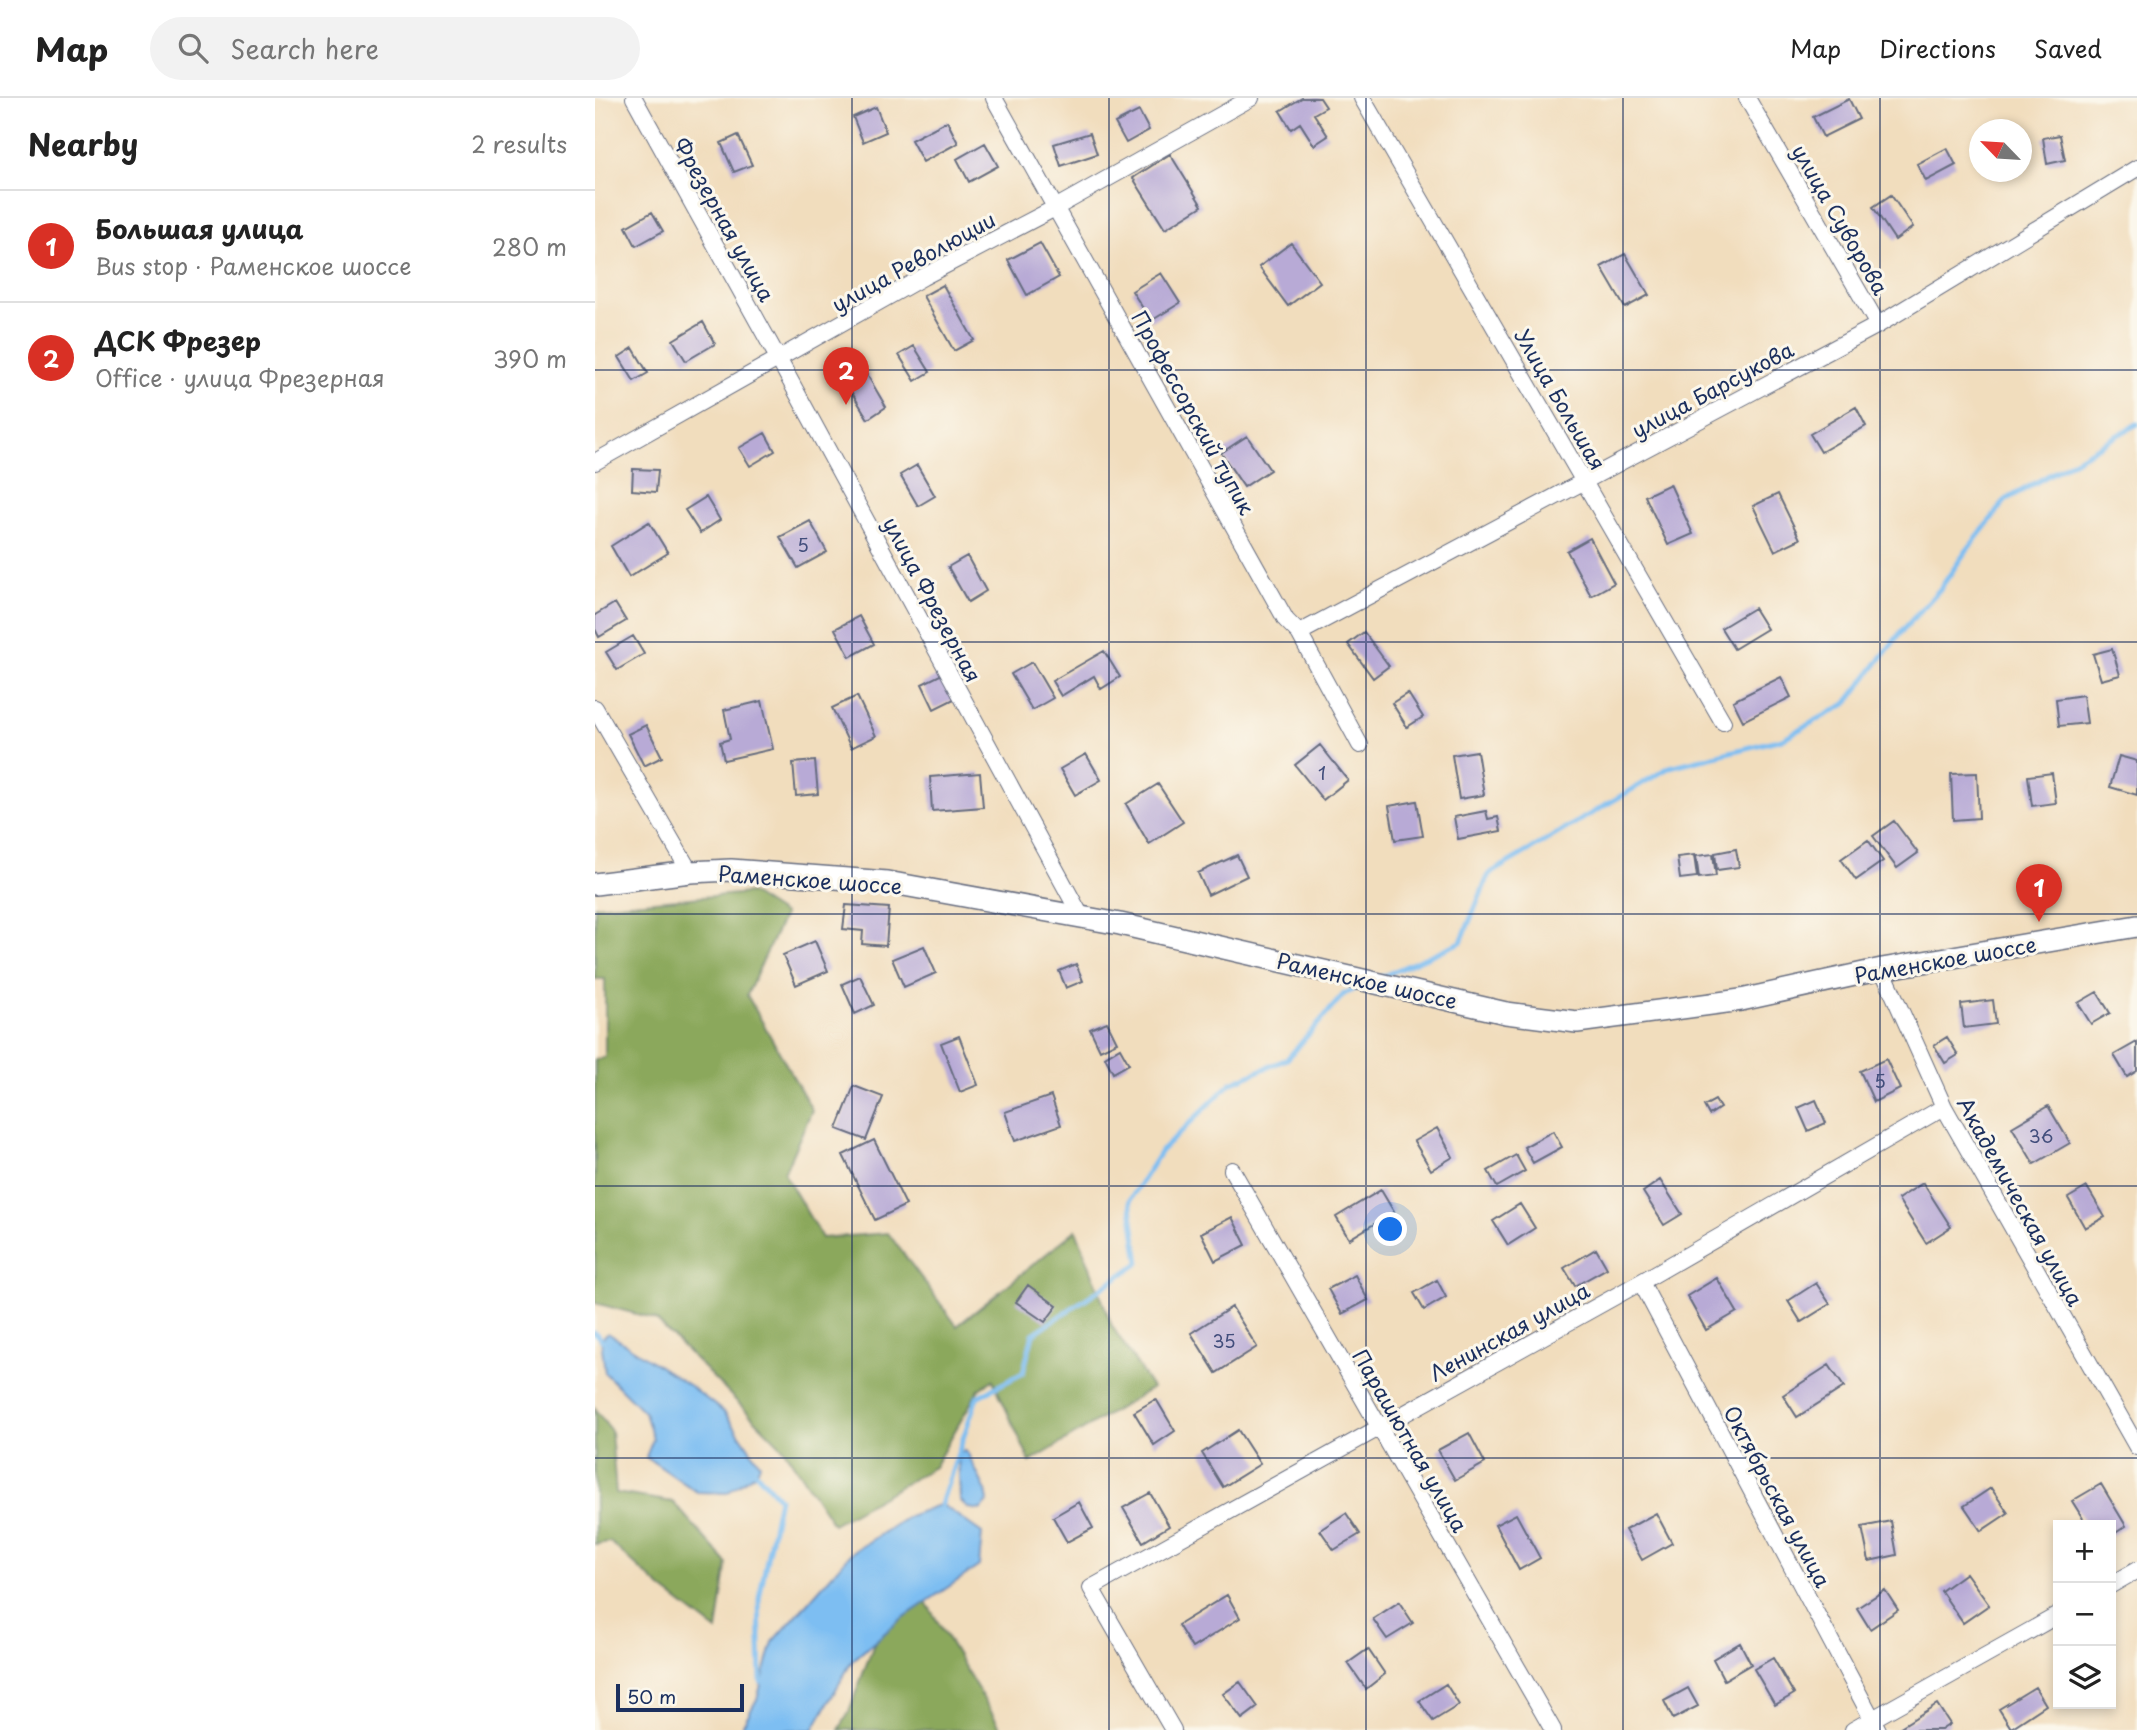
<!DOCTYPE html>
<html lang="en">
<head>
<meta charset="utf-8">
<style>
  body { margin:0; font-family:"Playpen Sans",sans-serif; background:#f2f2f2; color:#222 }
  .controls { position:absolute; right:21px; bottom:21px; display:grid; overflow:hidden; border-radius:0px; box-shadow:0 4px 10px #0003 }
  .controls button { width:63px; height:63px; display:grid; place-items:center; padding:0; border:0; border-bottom:2px solid #e0e0e0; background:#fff; color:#222; font:35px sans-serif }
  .compass { position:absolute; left:1374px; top:21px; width:63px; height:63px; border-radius:50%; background:#fff; box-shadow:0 4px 10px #0003; rotate:295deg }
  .scale { position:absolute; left:21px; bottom:18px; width:128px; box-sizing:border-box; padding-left:7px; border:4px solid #1b2f5e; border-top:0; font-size:19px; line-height:24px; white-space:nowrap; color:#1b2f5e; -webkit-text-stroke:5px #fbf7ec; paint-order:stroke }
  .you { position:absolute; left:796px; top:1132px; width:24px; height:24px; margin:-18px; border:5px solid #fff; border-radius:50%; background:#1a73e8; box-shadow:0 0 0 10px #1a73e833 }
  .badge { display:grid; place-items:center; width:46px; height:46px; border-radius:50%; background:#d93025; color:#fff; font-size:23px; font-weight:700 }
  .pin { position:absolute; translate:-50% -58px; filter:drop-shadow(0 2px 4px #0008) }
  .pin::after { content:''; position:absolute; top:37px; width:24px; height:21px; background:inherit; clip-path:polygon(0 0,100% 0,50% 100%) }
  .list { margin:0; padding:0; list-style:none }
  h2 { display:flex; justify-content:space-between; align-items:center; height:91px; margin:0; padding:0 28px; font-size:30px }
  h2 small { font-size:23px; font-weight:400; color:#767676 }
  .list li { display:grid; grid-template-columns:46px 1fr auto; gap:21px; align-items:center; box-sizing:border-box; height:112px; padding:0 28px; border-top:2px solid #e0e0e0 }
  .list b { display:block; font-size:26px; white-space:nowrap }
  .list p { margin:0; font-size:23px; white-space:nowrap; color:#767676 }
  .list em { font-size:23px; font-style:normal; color:#767676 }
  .icon { flex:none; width:38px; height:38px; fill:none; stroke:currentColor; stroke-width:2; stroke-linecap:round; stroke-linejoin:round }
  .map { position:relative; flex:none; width:1542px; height:1632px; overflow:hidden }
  header { display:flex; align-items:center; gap:42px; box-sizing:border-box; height:98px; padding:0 35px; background:#fff; border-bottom:2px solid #e0e0e0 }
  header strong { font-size:33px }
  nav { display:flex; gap:38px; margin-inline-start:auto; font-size:24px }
  .search { width:490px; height:63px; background:#f2f2f2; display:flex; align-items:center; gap:18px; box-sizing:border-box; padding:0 24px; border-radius:38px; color:#767676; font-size:26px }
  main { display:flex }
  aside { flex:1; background:#fff }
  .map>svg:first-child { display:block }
</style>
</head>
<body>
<header>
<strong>Map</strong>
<div class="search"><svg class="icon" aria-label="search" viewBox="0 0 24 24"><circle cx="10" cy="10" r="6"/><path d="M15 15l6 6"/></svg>Search here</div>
<nav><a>Map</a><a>Directions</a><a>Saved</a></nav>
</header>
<main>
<aside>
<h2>Nearby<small>2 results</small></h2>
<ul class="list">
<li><span class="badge">1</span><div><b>Большая улица</b><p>Bus stop · Раменское шоссе</p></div><em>280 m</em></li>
<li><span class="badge">2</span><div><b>ДСК Фрезер</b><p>Office · улица Фрезерная</p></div><em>390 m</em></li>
</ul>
</aside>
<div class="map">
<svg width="1542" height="1632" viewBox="0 0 1542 1632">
  <rect width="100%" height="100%" fill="#fbf7ec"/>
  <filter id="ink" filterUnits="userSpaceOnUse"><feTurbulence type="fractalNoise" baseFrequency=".0143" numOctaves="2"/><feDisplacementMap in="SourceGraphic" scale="14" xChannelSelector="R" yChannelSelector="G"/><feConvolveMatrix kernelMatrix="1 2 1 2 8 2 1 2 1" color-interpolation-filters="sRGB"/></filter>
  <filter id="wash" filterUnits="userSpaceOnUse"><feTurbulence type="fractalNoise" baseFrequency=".00686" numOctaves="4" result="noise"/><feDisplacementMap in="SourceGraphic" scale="28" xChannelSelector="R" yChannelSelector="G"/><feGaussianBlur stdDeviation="1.57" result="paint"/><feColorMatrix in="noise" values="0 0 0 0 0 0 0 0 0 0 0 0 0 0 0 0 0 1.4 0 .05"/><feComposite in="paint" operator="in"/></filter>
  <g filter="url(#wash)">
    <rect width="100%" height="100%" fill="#f1ddbd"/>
    <path fill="#8ba85b" stroke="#536c5c" stroke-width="2" d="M155 795 189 817 152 897 217 1012 189 1075 227 1140 293 1135 362 1228 481 1132 517 1228 557 1290 435 1364 398 1282 384 1291 339 1369 238 1426 188 1350 60 1221 0 1205V962L10 959V881H0V808Z
      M0 1311 16 1333 21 1395 78 1404 132 1465 122 1533 67 1491 15 1444 0 1446Z
      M331 1504 407 1632H244L253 1616 280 1543 305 1522Z"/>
    <path fill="#7dbef2" stroke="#4c76a8" stroke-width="2" d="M13 1235 95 1288 130 1315 165 1366 162 1374 132 1395 102 1394 51 1359 58 1341 50 1315 10 1275 6 1241Z
      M370 1353 373 1356 391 1393 393 1403 386 1412 373 1410 365 1402 363 1354Z
      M346 1406 387 1435 384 1468 305 1522 257 1563 218 1632H145L162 1601 178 1544 256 1455 314 1418Z"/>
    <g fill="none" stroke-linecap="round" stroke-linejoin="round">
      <path stroke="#7dbef2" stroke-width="5" d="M786 879 866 844 894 776 1075 669 1187 641 1251 606 1306 534 1345 491 1369 456 1411 402 1542 326
        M0 1235 10 1245
        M156 1369 184 1400 164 1501 166 1584
        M346 1406 382 1299 428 1275 438 1236 544 1165 535 1102 566 1053 636 985 692 961 749 896 764 889"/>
    </g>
    <g id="blocks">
      <path fill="#b8aad6" d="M707 0H725L731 9 719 16 733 38 719 47 705 25 696 31 685 13Z
        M1254 1 1264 21 1228 39 1218 19Z
        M281 9 291 34 268 44 258 19Z
        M544 13 554 32 531 45 520 25Z
        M352 23 363 45 328 64 316 42Z
        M495 35 502 56 466 68 459 46Z
        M143 37 157 67 139 74 126 45Z
        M1465 37 1470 62 1452 66 1448 40Z
        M390 45 403 68 374 84 362 61Z
        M1352 50 1361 67 1331 83 1322 66Z
        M575 56 607 108 570 131 538 80Z
        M1296 97 1318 129 1300 142 1278 109Z
        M57 114 68 133 41 148 31 129Z
        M445 145 464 179 432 197 413 162Z
        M696 145 725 184 693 208 664 169Z
        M1030 156 1054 197 1030 210 1006 169Z
        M566 175 585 205 556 223 537 193Z
        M348 187 379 242 359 253 328 198Z
        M108 224 120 246 91 263 78 242Z
        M319 248 335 274 320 283 304 257Z
        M38 250 53 275 39 283 24 259Z
        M270 273 291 309 273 321 251 285Z
        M1261 309 1271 328 1226 354 1215 336Z
        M170 335 180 353 155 368 144 350Z
        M652 338 675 372 649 389 626 355Z
        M322 367 340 398 323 408 305 377Z
        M38 371 63 372 61 394 37 392Z
        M1075 386 1098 436 1073 447 1050 398Z
        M1183 396 1205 441 1180 453 1158 408Z
        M111 399 125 422 105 435 90 412Z
        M215 423 232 454 203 470 185 439Z
        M54 424 73 455 34 479 16 448Z
        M995 440 1019 485 996 498 972 453Z
        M372 458 391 493 373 504 353 469Z
        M20 505 31 523 4 539 0 531V517Z
        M1159 510 1172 531 1139 551 1126 530Z
        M264 518 279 546 255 559 240 531Z
        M769 534 794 568 778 580 753 546Z
        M38 538 49 556 22 572 11 554Z
        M1517 551 1525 577 1506 582 1498 556Z
        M509 553 525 579 506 591 499 578 466 598 457 583Z
        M437 564 458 600 437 612 416 576Z
        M347 576 359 601 339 611 327 586Z
        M1186 579 1196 599 1148 623 1138 603Z
        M813 595 828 619 812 629 797 605Z
        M1488 597 1492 625 1464 628 1461 601Z
        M262 598 281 638 256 650 237 610Z
        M167 603 178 651 129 662 125 644 135 641 129 612Z
        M51 627 67 659 49 668 33 636Z
        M725 647 753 682 728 702 700 667Z
        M882 653 889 697 864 701 857 657Z
        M491 656 506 682 480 697 465 671Z
        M1524 658 1542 663V697L1515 689Z
        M220 663 223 696 201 698 198 665Z
        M385 675 388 709 337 713 335 679Z
        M1382 675 1384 720 1358 722 1356 676Z
        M1457 675 1461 705 1437 708 1433 678Z
        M563 686 588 724 554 746 531 706Z
        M822 703 828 738 800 742 794 708Z
        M891 713 893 721 903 719 906 733 863 741 859 719Z
        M1299 723 1323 755 1302 770 1278 738Z
        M1273 742 1288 763 1261 782 1246 761Z
        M1141 751 1144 769 1122 772 1120 755Z
        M1118 756 1121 778 1104 780 1101 758Z
        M642 757 652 778 613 797 603 775Z
        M1099 757 1102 779 1085 781 1082 759Z
        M251 807 294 810 291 848 267 846 268 833 248 831Z
        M220 843 233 873 201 887 188 857Z
        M329 848 341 875 309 889 297 861Z
        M481 866 488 883 471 890 464 873Z
        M265 878 279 907 260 916 247 886Z
        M1502 894 1515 915 1496 926 1483 905Z
        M1398 902 1401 926 1369 930 1366 906Z
        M512 924 522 944 505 952 495 931Z
        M364 938 383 987 365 994 346 945Z
        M1352 939 1363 957 1350 965 1339 947Z
        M1542 944V973L1532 979 1519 957Z
        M525 950 534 966 518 975 510 959Z
        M1291 961 1305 991 1279 1004 1265 973Z
        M259 988 288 999 271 1042 242 1031Z
        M456 998 466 1027 420 1043 410 1014Z
        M1120 1002 1125 1010 1114 1017 1109 1008Z
        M1221 1002 1231 1025 1213 1033 1203 1010Z
        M1453 1008 1475 1045 1439 1066 1417 1029Z
        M842 1030 858 1059 836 1072 819 1043Z
        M958 1033 967 1049 938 1065 929 1049Z
        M279 1042 311 1107 280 1122 248 1057Z
        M921 1057 930 1073 902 1089 893 1073Z
        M1065 1082 1087 1116 1069 1127 1048 1094Z
        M1328 1085 1356 1129 1331 1145 1303 1101Z
        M1492 1089 1510 1119 1490 1130 1473 1100Z
        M786 1092 799 1114 754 1141 741 1119Z
        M925 1106 940 1130 913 1147 898 1123Z
        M637 1119 651 1147 620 1163 606 1135Z
        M1001 1151 1012 1170 980 1188 969 1170Z
        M760 1177 773 1202 747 1216 733 1191Z
        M1122 1180 1142 1214 1111 1232 1092 1198Z
        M842 1182 851 1199 829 1212 819 1195Z
        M1221 1185 1235 1206 1206 1224 1193 1203Z
        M433 1187 462 1208 450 1224 421 1204Z
        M637 1209 662 1249 621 1275 596 1235Z
        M1234 1267 1249 1289 1202 1319 1188 1297Z
        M561 1301 580 1333 559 1347 539 1314Z
        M643 1332 665 1366 628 1389 607 1355Z
        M874 1335 890 1365 860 1382 843 1352Z
        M1506 1386 1531 1428 1516 1438V1427H1492L1477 1403Z
        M1396 1390 1413 1415 1386 1433 1369 1408Z
        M555 1395 574 1428 548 1444 528 1410Z
        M484 1404 498 1430 472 1444 458 1419Z
        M751 1415 765 1436 739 1452 725 1432Z
        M1061 1415 1077 1445 1047 1462 1030 1432Z
        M921 1416 945 1460 924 1472 900 1427Z
        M1296 1423 1302 1457 1274 1463 1267 1429Z
        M1371 1475 1394 1507 1368 1525 1346 1493Z
        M1290 1492 1303 1512 1275 1531 1262 1510Z
        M632 1497 645 1520 597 1550 583 1527Z
        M804 1504 818 1525 792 1541 778 1521Z
        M1145 1545 1156 1566 1129 1582 1118 1561Z
        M773 1551 790 1576 771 1591 753 1565Z
        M1178 1560 1199 1596 1180 1607 1159 1571Z
        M645 1584 663 1609 647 1621 628 1596Z
        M851 1586 864 1607 838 1623 824 1603Z
        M1440 1589 1451 1607 1416 1630 1404 1611Z
        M1093 1590 1103 1608 1078 1621 1069 1603Z
        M1342 1606 1355 1626 1346 1632H1306L1304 1630Z"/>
    </g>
  </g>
  <g filter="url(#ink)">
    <use href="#blocks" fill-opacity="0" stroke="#666c7f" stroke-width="2"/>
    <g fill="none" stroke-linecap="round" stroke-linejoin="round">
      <g stroke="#666c7f" stroke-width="18">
        <path id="street" d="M39 0 184 262 487 820
          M399 0 691 522 704 535 765 647
          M767 0 1128 624
          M1152 0 1283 227
          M0 364 328 179 460 110 656 0
          M704 535 1283 227 1542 70
          M0 610 95 774
          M1287 871 1349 1009 1542 1349
          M637 1072 958 1632
          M1046 1184 1283 1632
          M1516 1487 1542 1472
          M578 1632 496 1490 1046 1184 1349 1009
          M1258 1632 1463 1517"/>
      </g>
      <g stroke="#666c7f" stroke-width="24">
        <path id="secondary" d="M0 786 95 774 136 772 292 784 525 826 911 915 982 924 1146 902 1287 871 1542 828"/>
      </g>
      <use href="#street" stroke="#fff" stroke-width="16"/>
      <use href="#secondary" stroke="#fff" stroke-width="21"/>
    </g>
  </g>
  <path fill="none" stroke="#1b2f5e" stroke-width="2" stroke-opacity="0.55" d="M257 0V1632M514 0V1632M771 0V1632M1028 0V1632M1285 0V1632M0 272H1542M0 544H1542M0 816H1542M0 1088H1542M0 1360H1542"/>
  <g text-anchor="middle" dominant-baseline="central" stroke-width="6" stroke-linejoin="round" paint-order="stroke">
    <g font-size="18" fill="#424e7c">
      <text x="208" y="446">5</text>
      <text x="727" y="674">1</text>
      <text x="1285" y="982">5</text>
      <text x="1446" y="1037">36</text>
      <text x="629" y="1242">35</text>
    </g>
    <g font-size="21" fill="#1b2f5e" stroke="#fbf7ec">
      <text transform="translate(130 121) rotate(61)">Фрезерная улица</text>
      <text transform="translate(1246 121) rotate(60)">улица Суворова</text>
      <text transform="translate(318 163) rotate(-29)">улица Революции</text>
      <text transform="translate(1117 291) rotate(-28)">улица Барсукова</text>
      <text transform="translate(966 301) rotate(60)">Улица Большая</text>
      <text transform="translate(599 314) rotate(61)">Профессорский тупик</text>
      <text transform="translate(338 501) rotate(62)">улица Фрезерная</text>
      <text transform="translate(215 781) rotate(4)">Раменское шоссе</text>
      <text transform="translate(1350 861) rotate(-10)">Раменское шоссе</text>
      <text transform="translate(772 882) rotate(13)">Раменское шоссе</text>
      <text transform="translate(1426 1103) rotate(61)">Академическая улица</text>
      <text transform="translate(914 1233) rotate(-29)">Ленинская улица</text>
      <text transform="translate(816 1342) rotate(60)">Парашютная улица</text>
      <text transform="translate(1183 1398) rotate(62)">Октябрьская улица</text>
    </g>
  </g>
</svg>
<div class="controls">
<button>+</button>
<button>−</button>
<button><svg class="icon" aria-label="layers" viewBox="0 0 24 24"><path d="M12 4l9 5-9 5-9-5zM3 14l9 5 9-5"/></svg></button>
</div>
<svg class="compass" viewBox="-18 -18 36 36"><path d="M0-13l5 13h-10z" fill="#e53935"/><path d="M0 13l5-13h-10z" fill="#767676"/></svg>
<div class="scale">50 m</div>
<div class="you"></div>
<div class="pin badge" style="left:1444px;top:824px">1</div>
<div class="pin badge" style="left:251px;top:307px">2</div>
</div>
</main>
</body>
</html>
